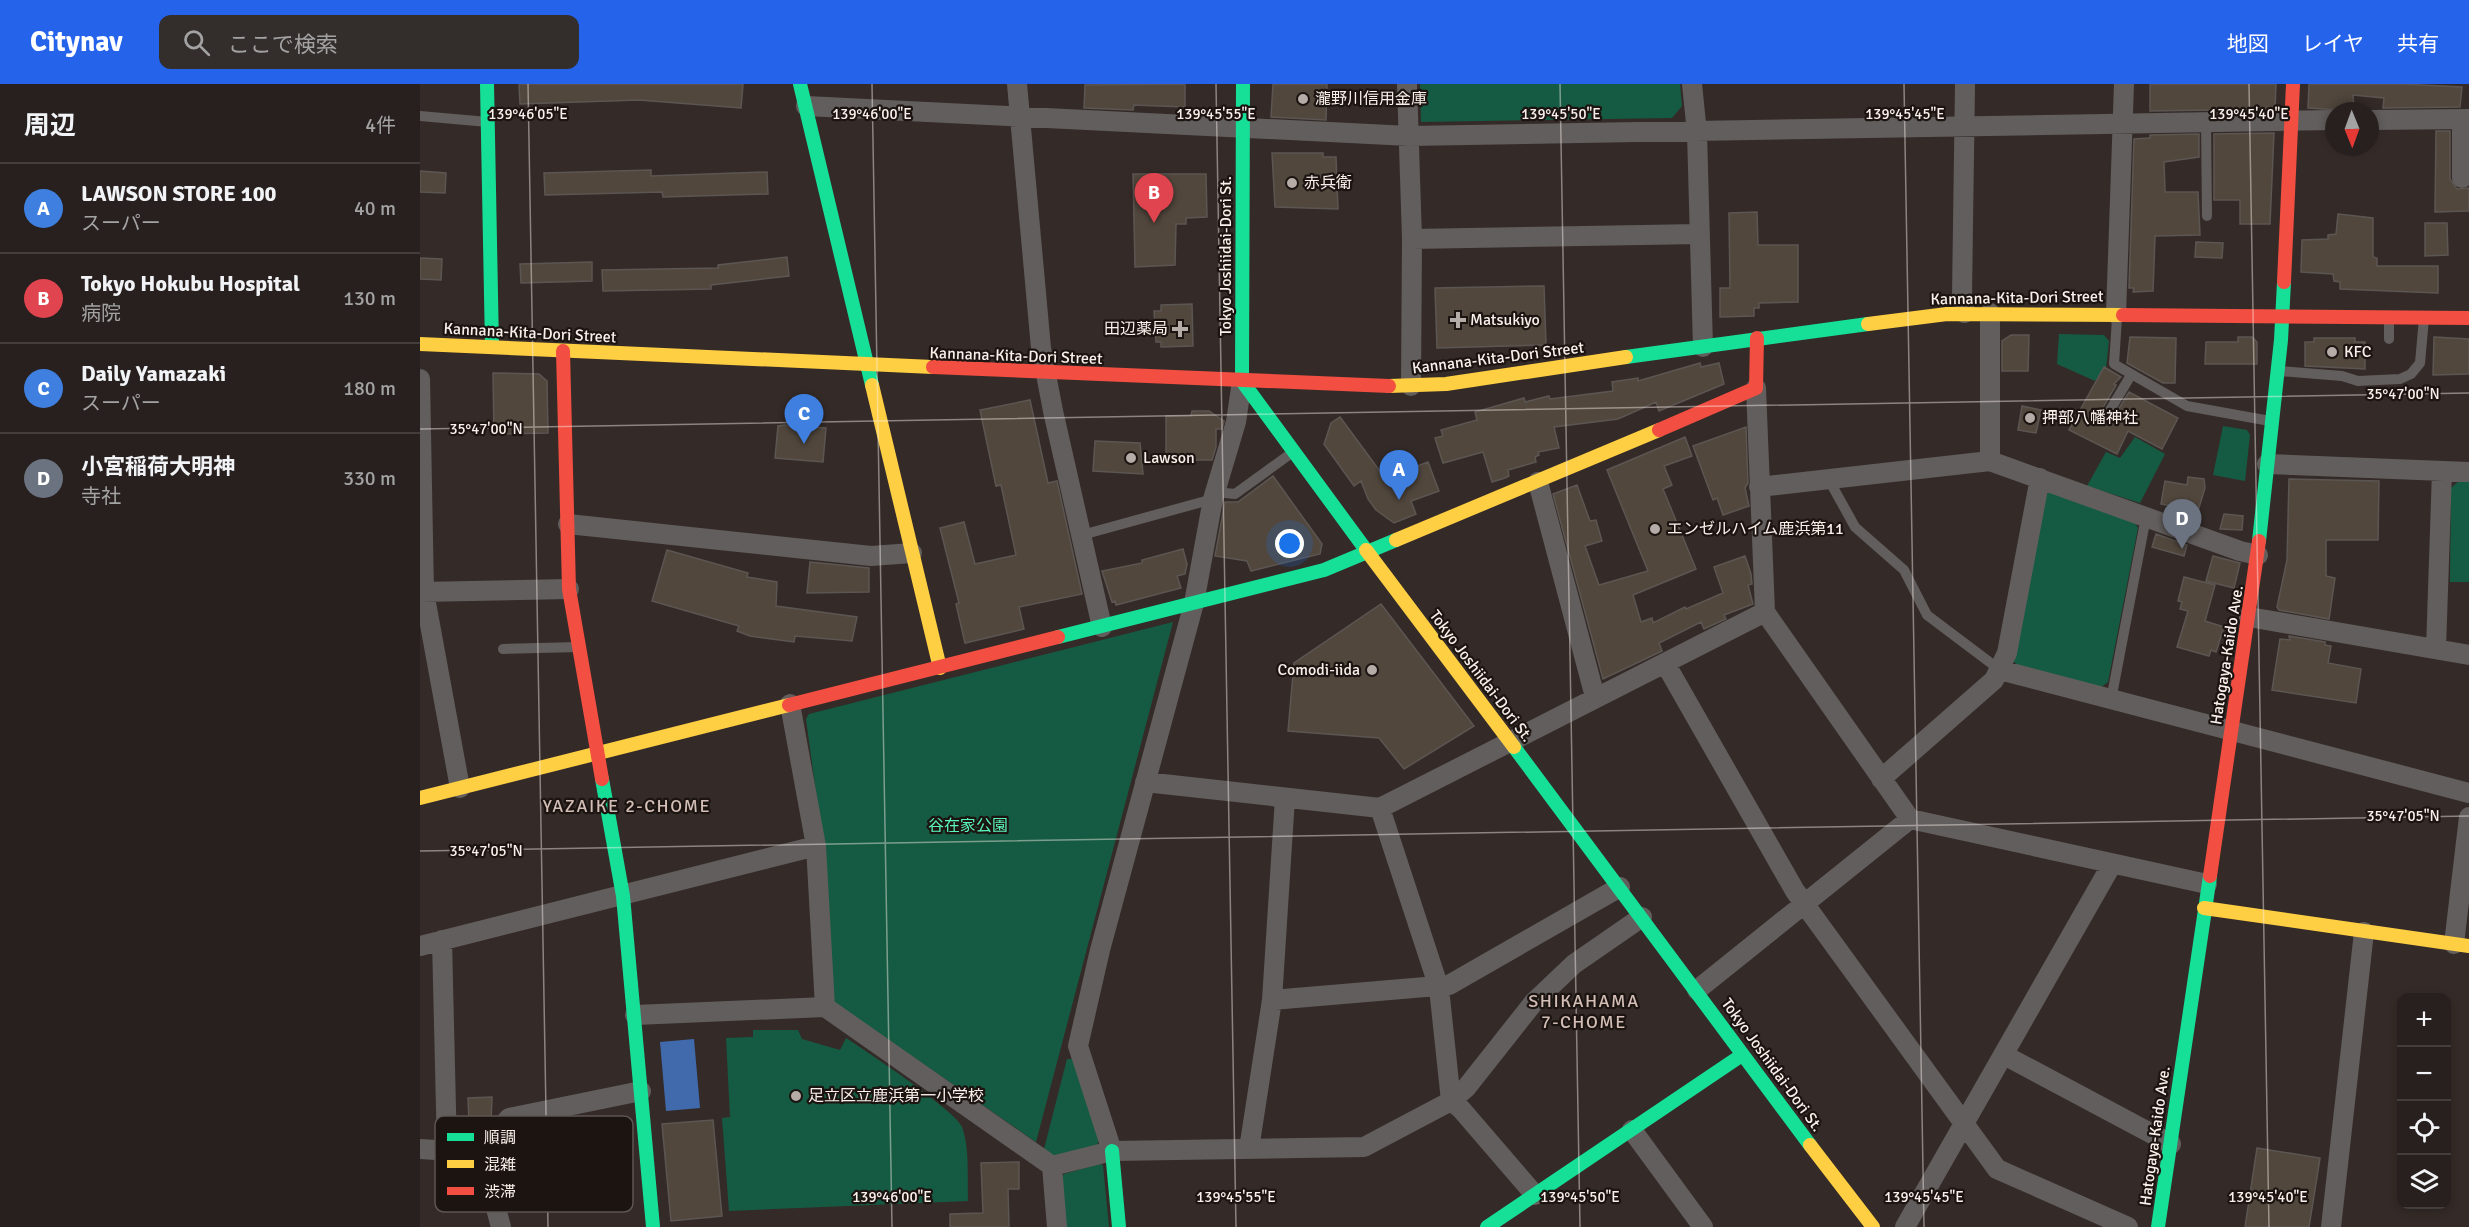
<!DOCTYPE html>
<html lang="ja">
<head>
<meta charset="utf-8">
<style>
  body { margin:0; font-family:Signika,"Noto Sans JP",sans-serif; background:#332d2b; color:#f1f3f6 }
  .controls { position:absolute; right:18px; bottom:18px; display:grid; overflow:hidden; border-radius:12px; box-shadow:0 3px 9px #0003 }
  .controls button { width:54px; height:54px; display:grid; place-items:center; padding:0; border:0; border-bottom:2px solid #433e3c; background:#27201e; color:#f1f3f6; font:30px sans-serif }
  .compass { position:absolute; left:1905px; top:18px; width:54px; height:54px; border-radius:50%; background:#27201e; box-shadow:0 3px 9px #0003; rotate:179deg }
  .you { position:absolute; left:870px; top:460px; width:21px; height:21px; margin:-15px; border:4px solid #fff; border-radius:50%; background:#1a73e8; box-shadow:0 0 0 9px #1a73e833 }
  .badge { display:grid; place-items:center; width:39px; height:39px; border-radius:50%; background:#2563eb; color:#fff; font-size:20px; font-weight:700 }
  .pin { position:absolute; translate:-50% -50px; filter:drop-shadow(0 2px 3px #0008) }
  .pin::after { content:''; position:absolute; top:32px; width:21px; height:18px; background:inherit; clip-path:polygon(0 0,100% 0,50% 100%) }
  .list { margin:0; padding:0; list-style:none }
  h2 { display:flex; justify-content:space-between; align-items:center; height:78px; margin:0; padding:0 24px; font-size:26px }
  h2 small { font-size:20px; font-weight:400; color:#a4a3a4 }
  .list li { display:grid; grid-template-columns:39px 1fr auto; gap:18px; align-items:center; box-sizing:border-box; height:90px; padding:0 24px; border-top:2px solid #433e3c }
  .list b { display:block; font-size:22px; white-space:nowrap }
  .list p { margin:0; font-size:20px; white-space:nowrap; color:#a4a3a4 }
  .list em { font-size:20px; font-style:normal; color:#a4a3a4 }
  .icon { flex:none; width:33px; height:33px; fill:none; stroke:currentColor; stroke-width:2; stroke-linecap:round; stroke-linejoin:round }
  .map { position:relative; flex:none; width:2049px; height:1143px; overflow:hidden }
  header { display:flex; align-items:center; gap:36px; box-sizing:border-box; height:84px; padding:0 30px; background:#2563eb; color:#fff }
  header strong { font-size:28px }
  nav { display:flex; gap:33px; margin-inline-start:auto; font-size:21px }
  .search { width:420px; height:54px; background:#332d2b; display:flex; align-items:center; gap:15px; box-sizing:border-box; padding:0 21px; border-radius:12px; color:#a4a3a4; font-size:22px }
  main { display:flex }
  aside { flex:1; background:#27201e }
  .map>svg:first-child { display:block }
</style>
</head>
<body>
<header>
<strong>Citynav</strong>
<div class="search"><svg class="icon" aria-label="search" viewBox="0 0 24 24"><circle cx="10" cy="10" r="6"/><path d="M15 15l6 6"/></svg>ここで検索</div>
<nav><a>地図</a><a>レイヤ</a><a>共有</a></nav>
</header>
<main>
<aside>
<h2>周辺<small>4件</small></h2>
<ul class="list">
<li><span class="badge" style="background:#3f7fe0">A</span><div><b>LAWSON STORE 100</b><p>スーパー</p></div><em>40 m</em></li>
<li><span class="badge" style="background:#e0444e">B</span><div><b>Tokyo Hokubu Hospital</b><p>病院</p></div><em>130 m</em></li>
<li><span class="badge" style="background:#3f7fe0">C</span><div><b>Daily Yamazaki</b><p>スーパー</p></div><em>180 m</em></li>
<li><span class="badge" style="background:#6b7280">D</span><div><b>小宮稲荷大明神</b><p>寺社</p></div><em>330 m</em></li>
</ul>
</aside>
<div class="map">
<svg width="2049" height="1143" viewBox="0 0 2049 1143">
  <rect width="100%" height="100%" fill="#342b28"/>
  <path fill="#155b43" d="M1000 0H1260L1262 22 1252 34 1001 38Z
    M1639 250 1684 251 1689 257 1686 284 1675 297 1637 280Z
    M1803 342 1827 346 1830 351 1825 397 1793 391Z
    M1715 353 1745 370 1720 419 1667 402 1686 368 1700 374Z
    M2039 397H2049V498H2030L2031 404Z
    M1632 407 1713 436 1718 444 1688 598 1680 604 1597 581 1591 574 1625 411Z
    M753 538 616 1058 415 919 412 913 404 768 386 635 389 630Z
    M333 946H378L382 955 420 966 426 954C446 967 535 1026 542 1043 550 1064 547 1094 548 1117L309 1127 302 1034 310 1033 306 954 333 953Z
    M647 975H652L680 1054 677 1061 634 1073 624 1065Z
    M679 1080 683 1081 689 1143H646L641 1095 644 1090Z"/>
  <path fill="#416aac" d="M274 955 280 1024 246 1027 240 958Z"/>
  <path fill="#51473d" stroke="#5c5652" stroke-width="1.5" d="M99 0H323L321 24 219 16 100 20Z
    M765 0V23L714 21 713 26 664 24 665 1Z
    M853 0H907L906 36 851 33Z
    M1730 0H1856L1855 25 1730 27Z
    M1889 0H1983L2042 3 2040 23 1963 24 1964 14 1933 11 1934 25 1920 26 1888 24Z
    M2016 47H2030V95L2037 105 2049 104V127L2015 128Z
    M1854 49 1850 140H1820V116H1794V50Z
    M1779 50V73L1744 78 1745 108H1778L1780 151 1735 152 1733 207 1713 208 1714 204H1709L1714 55 1730 54V51Z
    M852 69H903V73H916L918 125 855 123Z
    M231 86V92L347 88 348 110 243 113 242 108 125 111 124 89Z
    M0 87 26 89 25 109 0 108Z
    M713 90H786L787 133 766 134V140H756L755 181 715 183Z
    M1337 128 1338 161H1378V218L1339 219V224H1334V232L1300 233V204H1310L1309 129Z
    M1918 130 1953 134V173L1957 174V182H2018V209L1920 205V198L1914 197 1913 190 1881 188 1882 156 1908 155V151L1916 150Z
    M2005 139H2027L2028 171 2005 172Z
    M1776 158 1803 159 1802 174 1775 173Z
    M367 173 369 192 291 201V205L183 207 182 186 298 184V181Z
    M0 174 22 175 21 196 0 195Z
    M172 178V197L101 199 100 180Z
    M1124 202 1126 261 1017 264 1015 204Z
    M772 220 773 262 741 263V258H736L734 227H741V221Z
    M1591 251H1609L1608 287H1582V257Z
    M1710 253 1756 254 1755 299H1743L1707 279Z
    M1818 253H1832L1837 258V280H1785L1786 258H1818Z
    M2014 253 2049 255V290L2013 291Z
    M1894 254H1935V258H1945V285L1885 282V258H1894Z
    M1280 279 1281 283 1299 279 1304 300 1239 327 1236 318 1198 335 1134 343 1139 364 1118 368 1119 371 1115 373 1116 378 1088 386 1089 392 1085 394 1072 398 1063 368 1023 379 1015 354 1023 352 1021 346 1057 336 1055 328 1104 314 1105 318 1129 312 1130 315 1193 307 1192 298 1218 294V297Z
    M1684 283 1701 293 1694 300 1696 301 1680 329V337L1685 340 1690 339 1709 308 1758 334 1742 365 1708 347 1697 370 1649 346Z
    M73 289 119 290 127 297 128 349 74 350Z
    M610 316 628 399 637 397 662 510 599 523 604 545 545 559 536 520 539 519 520 444 544 438 555 480 596 471 581 401 576 402 560 326Z
    M1602 322 1621 326 1616 349 1598 346Z
    M772 327H789L804 337 802 345H796V363L792 376H746V332H771Z
    M920 333 965 394 1008 378 1019 407 991 417 996 430 974 439 956 426 948 415 941 397 934 402 904 360 911 339Z
    M365 341 406 344 403 378 355 374 358 342Z
    M1326 343 1328 399 1325 404 1329 422 1303 431 1297 414 1293 416 1273 362Z
    M1265 353 1272 372 1244 382 1252 401 1243 405 1276 485 1213 511 1221 538 1232 534 1233 539 1265 523 1266 525 1303 509 1294 483 1325 472 1331 490 1332 500 1328 501 1333 520 1304 531 1306 535 1284 545 1281 538 1239 559 1242 567 1183 595 1133 410 1157 401 1170 437 1176 436 1182 457 1165 462 1179 501 1228 487 1187 386Z
    M675 357 720 359 723 390 673 387Z
    M853 392 902 460 900 470 831 487 827 477 795 472 805 418H818Z
    M1768 393 1784 395 1785 404 1778 427 1741 420 1745 397 1767 401Z
    M1869 395 1959 397 1958 456H1906V492L1915 494 1909 535 1859 526 1857 523 1867 476Z
    M1804 430 1823 432 1822 446 1800 445Z
    M1736 450 1767 461 1764 472 1732 463Z
    M763 465 767 480 765 490 757 492 761 504 696 521 695 517 692 518 682 487 722 479V476Z
    M247 466 328 489 327 493 357 498 356 522 437 533 432 557 375 552 374 558 330 552 317 547 319 542 232 517Z
    M1793 472 1820 479 1814 504 1786 497Z
    M390 478 449 484V508L387 509Z
    M1764 493 1795 501 1785 537 1804 543 1796 568 1791 566 1789 572 1757 563 1768 527 1760 525 1762 518 1758 517Z
    M961 520 1054 642 984 685 959 654 868 647 874 579Z
    M1869 552 1905 558V561L1911 562 1908 579 1941 585 1936 619 1852 606 1860 555 1870 556Z
    M72 1013 71 1038H49L48 1014Z
    M293 1036 302 1132 251 1137 242 1040Z
    M1837 1064 1900 1074 1889 1143H1825Z
    M599 1078V1105H588L589 1143H530V1130L563 1129 561 1079Z"/>
  <g fill="none" stroke-linecap="round" stroke-linejoin="round">
    <path stroke="#625e5d" stroke-width="10" d="M0 32 68 38
      M1786 37 1787 132
      M1969 233V255
      M1697 234 1694 280 1767 322 1850 337
      M1859 287 1922 292 1938 297 1980 295 1991 290 2000 279 2004 234
      M1686 333 1711 291
      M1409 396 1435 443 1484 486 1507 531 1580 586
      M795 408 815 410 873 368
      M662 451 793 415
      M83 565 159 563
      M1691 616 1726 433"/>
    <path stroke="#625e5d" stroke-width="20" d="M597 0 621 264 633 327 682 543
      M987 0 992 155 991 302
      M1272 0 1277 49 1283 263
      M1545 0 1542 211 1545 229
      M386 22 989 52 1914 36
      M1950 36 2049 35
      M2042 36V94
      M992 155 1280 150
      M1696 230 1704 0
      M0 295 4 508 40 704
      M1336 304 1345 528 1490 735
      M1570 377V229
      M1847 380 2049 388
      M1118 398 1175 613
      M1339 403 1570 377 1820 467 1838 471
      M148 440 451 472 492 469
      M0 508 149 505
      M1829 533 2049 571
      M2016 565 2022 387
      M1245 579 1375 807 1577 1085 1708 1143
      M1580 586 2049 709
      M370 620 396 762 405 923
      M1461 695 1574 596 1587 569 1620 394
      M725 698 960 724
      M22 856 27 1067
      M2034 860 2049 733
      M0 862 396 762
      M1277 906 1490 735 1787 800
      M852 916 1029 901 1200 803
      M215 931 405 923 632 1082 637 1143
      M1584 971 1751 1060
      M1212 1046 1283 1143
      M0 1065 61 1069 89 1034 221 1007
      M829 1065 852 916 865 714
      M692 1067 658 962 680 866 774 519 793 415 816 338 822 297
      M61 1069 81 1143
      M632 1082 692 1067 944 1063 1031 1017 1046 1004 1114 918 1154 880 1222 833
      M1115 1111 1041 1025 1031 1017 1019 904 960 724 1345 528
      M1485 1143 1692 780
      M1911 1143 1944 848"/>
    <path stroke="#16e098" stroke-width="14" d="M67 0 72 263
      M380 0 452 301
      M823 0 822 297 946 466
      M1206 273 1448 240
      M1839 457 1861 256 1864 198
      M638 553 904 486 976 456
      M1094 663 1390 1061
      M182 695 203 812 233 1143
      M692 1067 699 1143
      M1067 1143 1322 971
      M1738 1143 1790 792"/>
    <path stroke="#ffcf43" stroke-width="14" d="M1448 240 1527 230 1703 231
      M0 260 513 283
      M452 301 520 584
      M969 302 1026 300 1206 273
      M976 456 1239 346
      M946 466 1094 663
      M0 714 369 621
      M1784 824 2049 862
      M1390 1061 1453 1143"/>
    <path stroke="#f24e42" stroke-width="14" d="M1864 198 1873 0
      M1703 231 2049 234
      M143 267 149 505 182 695
      M513 283 969 302
      M1239 346 1336 304 1337 254
      M369 621 638 553
      M1790 792 1839 457"/>
  </g>
  <path fill="none" stroke="#faf0eb" stroke-width="1.5" stroke-opacity="0.45" d="M108 0 128 1143M452 0 472 1143M796 0 816 1143M1140 0 1160 1143M1484 0 1504 1143M1829 0 1849 1143M0 345 2049 309M0 767 2049 732"/>
  <g fill="#b5aba7" stroke="#1b1411" stroke-width="2">
    <circle cx="883" cy="15" r="6"/>
    <circle cx="872" cy="99" r="6"/>
    <path d="M1035 227h6v6h6v6h-6v6h-6v-6h-6v-6h6z"/>
    <path d="M757 236h6v6h6v6h-6v6h-6v-6h-6v-6h6z"/>
    <circle cx="1912" cy="268" r="6"/>
    <circle cx="1610" cy="334" r="6"/>
    <circle cx="711" cy="374" r="6"/>
    <circle cx="1235" cy="445" r="6"/>
    <circle cx="952" cy="586" r="6"/>
    <circle cx="376" cy="1012" r="6"/>
  </g>
  <g text-anchor="middle" dominant-baseline="central" stroke-width="4.5" stroke-linejoin="round" paint-order="stroke">
    <g font-size="16" fill="#faf0eb" stroke="#1b1411" text-anchor="start">
      <text x="895" y="15">瀧野川信用金庫</text>
      <text x="884" y="99">赤兵衛</text>
      <text x="1050" y="236">Matsukiyo</text>
      <text x="748" y="245" text-anchor="end">田辺薬局</text>
      <text x="1924" y="268">KFC</text>
      <text x="1622" y="334">押部八幡神社</text>
      <text x="723" y="374">Lawson</text>
      <text x="1247" y="445">エンゼルハイム鹿浜第11</text>
      <text x="940" y="586" text-anchor="end">Comodi-iida</text>
      <text x="388" y="1012">足立区立鹿浜第一小学校</text>
    </g>
    <g font-size="16" fill="#faf0eb" stroke="#1b1411">
      <text transform="translate(806 172) rotate(-90)">Tokyo Joshiidai-Dori St.</text>
      <text transform="translate(1597 214) rotate(-1)">Kannana-Kita-Dori Street</text>
      <text transform="translate(110 249) rotate(3)">Kannana-Kita-Dori Street</text>
      <text transform="translate(596 272) rotate(2)">Kannana-Kita-Dori Street</text>
      <text transform="translate(1078 274) rotate(-7)">Kannana-Kita-Dori Street</text>
      <text transform="translate(1807 571) rotate(-81)">Hatogaya-Kaido Ave.</text>
      <text transform="translate(1061 592) rotate(53)">Tokyo Joshiidai-Dori St.</text>
      <text transform="translate(1352 981) rotate(54)">Tokyo Joshiidai-Dori St.</text>
      <text transform="translate(1735 1052) rotate(-82)">Hatogaya-Kaido Ave.</text>
    </g>
    <g font-size="16" fill="#5af6bc" stroke="#1b1411">
      <text x="548" y="742">谷在家公園</text>
    </g>
    <g font-size="18" letter-spacing="1.5" fill="#d3beb6" stroke="#1b1411">
      <text x="207" y="722">YAZAIKE 2-CHOME</text>
      <text x="1164" y="917">SHIKAHAMA<tspan x="1164" dy="21">7-CHOME</tspan></text>
    </g>
  </g>
  <rect x="15" y="1032" width="198" height="96" rx="9" fill="#1b1411" stroke="#5e5652" stroke-width="1.5"/>
  <rect x="27" y="1049" width="27" height="8" fill="#16e098"/>
  <rect x="27" y="1076" width="27" height="8" fill="#ffcf43"/>
  <rect x="27" y="1103" width="27" height="8" fill="#f24e42"/>
  <g font-size="16" fill="#faf0eb">
    <text x="64" y="1059">順調</text>
    <text x="64" y="1086">混雑</text>
    <text x="64" y="1113">渋滞</text>
  </g>
  <g font-size="15" text-anchor="middle" fill="#faf0eb" stroke="#1b1411" stroke-width="4.5" stroke-linejoin="round" paint-order="stroke">
    <text x="108" y="35">139°46'05"E</text>
    <text x="452" y="35">139°46'00"E</text>
    <text x="796" y="35">139°45'55"E</text>
    <text x="1141" y="35">139°45'50"E</text>
    <text x="1485" y="35">139°45'45"E</text>
    <text x="1829" y="35">139°45'40"E</text>
    <text x="1983" y="315">35°47'00"N</text>
    <text x="66" y="350">35°47'00"N</text>
    <text x="1983" y="737">35°47'05"N</text>
    <text x="66" y="772">35°47'05"N</text>
    <text x="472" y="1118">139°46'00"E</text>
    <text x="816" y="1118">139°45'55"E</text>
    <text x="1160" y="1118">139°45'50"E</text>
    <text x="1504" y="1118">139°45'45"E</text>
    <text x="1848" y="1118">139°45'40"E</text>
  </g>
</svg>
<div class="controls">
<button>+</button>
<button>−</button>
<button><svg class="icon" aria-label="locate" viewBox="0 0 24 24"><circle cx="12" cy="12" r="6"/><path d="M12 2v4M12 18v4M2 12h4M18 12h4"/></svg></button>
<button><svg class="icon" aria-label="layers" viewBox="0 0 24 24"><path d="M12 4l9 5-9 5-9-5zM3 14l9 5 9-5"/></svg></button>
</div>
<svg class="compass" viewBox="-18 -18 36 36"><path d="M0-13l5 13h-10z" fill="#e53935"/><path d="M0 13l5-13h-10z" fill="#a4a3a4"/></svg>
<div class="you"></div>
<div class="pin badge" style="left:979px;top:416px;background:#3f7fe0">A</div>
<div class="pin badge" style="left:734px;top:139px;background:#e0444e">B</div>
<div class="pin badge" style="left:384px;top:360px;background:#3f7fe0">C</div>
<div class="pin badge" style="left:1762px;top:465px;background:#6b7280">D</div>
</div>
</main>
</body>
</html>
